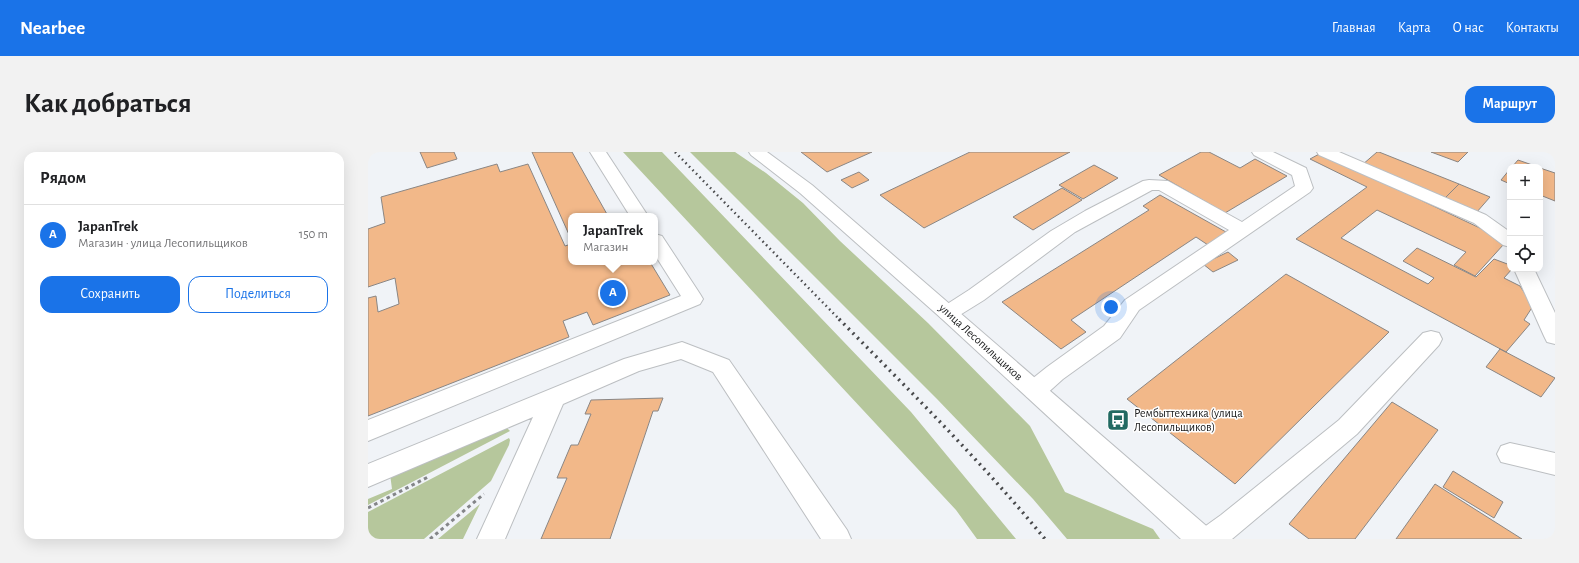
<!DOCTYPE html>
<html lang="ru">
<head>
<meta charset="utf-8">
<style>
  body { margin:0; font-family:"Alegreya Sans",sans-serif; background:#f2f2f2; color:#202124 }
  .controls { position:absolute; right:12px; top:12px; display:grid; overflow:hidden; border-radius:8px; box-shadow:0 4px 16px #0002 }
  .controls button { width:36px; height:36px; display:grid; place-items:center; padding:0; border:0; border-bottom:1px solid #e0e0e0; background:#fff; color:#202124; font:20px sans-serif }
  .you { position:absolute; left:743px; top:155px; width:14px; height:14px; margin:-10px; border:3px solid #fff; border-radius:50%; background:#1a73e8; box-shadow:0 0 0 6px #1a73e833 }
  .badge { display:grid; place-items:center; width:26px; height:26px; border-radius:50%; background:#1a73e8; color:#fff; font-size:13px; font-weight:700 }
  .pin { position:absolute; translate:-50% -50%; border:2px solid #fff; box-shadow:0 1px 4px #0006 }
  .popup { position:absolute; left:200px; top:61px; width:90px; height:52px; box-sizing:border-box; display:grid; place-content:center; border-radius:8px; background:#fff; filter:drop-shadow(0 1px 3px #0005); font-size:13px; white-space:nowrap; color:#757577 }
  .popup b { font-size:15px; color:#202124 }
  .popup::after { content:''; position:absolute; left:50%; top:100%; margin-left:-8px; border:8px solid transparent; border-top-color:#fff }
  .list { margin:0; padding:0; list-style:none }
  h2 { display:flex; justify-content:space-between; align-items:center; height:52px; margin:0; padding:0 16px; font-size:17px }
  h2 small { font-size:13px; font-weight:400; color:#757577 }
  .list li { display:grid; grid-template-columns:26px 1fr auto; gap:12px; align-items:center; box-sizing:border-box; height:60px; padding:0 16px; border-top:1px solid #e0e0e0 }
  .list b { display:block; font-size:15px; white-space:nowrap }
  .list p { margin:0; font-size:13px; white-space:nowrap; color:#757577 }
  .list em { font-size:13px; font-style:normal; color:#757577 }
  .actions { display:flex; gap:8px; padding:12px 16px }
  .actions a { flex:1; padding:9px 0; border:1px solid #1a73e8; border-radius:12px; text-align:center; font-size:14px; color:#1a73e8 }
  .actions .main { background:#1a73e8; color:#fff }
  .icon { flex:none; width:22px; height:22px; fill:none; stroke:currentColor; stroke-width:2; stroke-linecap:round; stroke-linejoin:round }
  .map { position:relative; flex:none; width:1187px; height:387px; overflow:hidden; border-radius:12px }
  header { display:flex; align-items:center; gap:24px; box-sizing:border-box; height:56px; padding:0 20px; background:#1a73e8; color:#fff }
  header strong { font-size:19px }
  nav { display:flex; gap:22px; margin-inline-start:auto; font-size:14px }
  .intro { display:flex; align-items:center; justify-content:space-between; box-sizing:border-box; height:96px; padding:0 24px }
  h1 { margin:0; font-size:28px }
  .button { padding:10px 18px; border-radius:12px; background:#1a73e8; color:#fff; font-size:14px; font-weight:700 }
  main { display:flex; gap:24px; padding:0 24px }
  aside { flex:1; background:#fff; border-radius:12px; box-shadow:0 4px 16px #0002 }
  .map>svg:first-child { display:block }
</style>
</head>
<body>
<header>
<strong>Nearbee</strong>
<nav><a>Главная</a><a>Карта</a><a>О нас</a><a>Контакты</a></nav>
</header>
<div class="intro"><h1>Как добраться</h1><a class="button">Маршрут</a></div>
<main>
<aside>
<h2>Рядом<small></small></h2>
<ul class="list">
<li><span class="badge">A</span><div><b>JapanTrek</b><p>Магазин · улица Лесопильщиков</p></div><em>150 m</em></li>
</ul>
<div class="actions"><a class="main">Сохранить</a><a>Поделиться</a></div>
</aside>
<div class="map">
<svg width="1187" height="387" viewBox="0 0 1187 387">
  <rect width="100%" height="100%" fill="#f0f3f7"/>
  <path fill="#b6c79c" d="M255 0H294L543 260 648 387H609L588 358Z
    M322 0H367L398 21 435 51 472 89 560 171 662 274 697 340 785 377 792 387H699L665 347 569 247Z
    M138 275 142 279 0 353V347L24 337 22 322Z
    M141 286 142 288 141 293 123 329 56 387H0V360Z
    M112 352 95 387H70Z"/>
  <path fill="#f2b889" stroke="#8a8684" d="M52 0H86L89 7 59 16Z
    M164 0H204L240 64H203V87Z
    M433 0H504L459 20Z
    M602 0H702L556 76 512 43Z
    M833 0H841L872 16 887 7 919 24 857 61 791 23Z
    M1009 0H1011L1091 32 1076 47 994 13Z
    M1063 0H1100L1090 10Z
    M953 1 1114 77 1136 92 1107 124 1086 113 1098 100 1009 58 973 86 1060 132 1066 126 1035 109 1049 96 1108 125 1126 107 1142 113V117H1144L1136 126 1152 134 1165 154 1156 168 1162 172 1138 200 928 87 999 35 942 7Z
    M1150 8 1170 15H1144Z
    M129 12 132 20 160 12 197 94 203 92V110H282L302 143 225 173 219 160 195 169 201 185 0 264V146L8 144 10 160 31 152 27 126 0 135V77L17 71 13 45Z
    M726 13 750 26 715 47 691 33Z
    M1172 16 1187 21V49L1172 43Z
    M1142 17V32L1133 28Z
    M491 20 501 28 484 36 473 28Z
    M1091 32 1122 45 1108 61 1076 47Z
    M694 36 714 48 665 78 645 65Z
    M792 43 858 80 840 93 828 85 703 168 718 180 693 197 634 150 781 58 775 54Z
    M860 100 870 108 845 120 835 112Z
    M918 122 1021 180 867 332 759 247Z
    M1132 197 1187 226 1173 245 1118 215Z
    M295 246 290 259H285L242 387H173L199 326H189L203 293H210L223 262H217L223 248Z
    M1024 250 1070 278 987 387H941L921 372Z
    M1085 319 1135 350 1126 366 1075 335Z
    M1067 332 1154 387H1028Z"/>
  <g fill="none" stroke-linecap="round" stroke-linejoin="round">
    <g stroke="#bcbfc2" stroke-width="2">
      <path id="minor" d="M222 0H238L280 64H262Z
        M884 0H905L938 16 945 36 942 40 771 158 752 186 695 227 675 245 667 247 659 245 655 238 659 231 679 215 736 174 757 148 861 78 791 38H784L707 80 616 148 587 166 580 168 573 166 569 161 573 156 601 138 683 79 717 59 775 29 781 28 800 29 874 70 927 34 924 23 886 3Z
        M949 0H971L1118 63 1142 80V95L1135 93 1106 71 951 3Z
        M287 82 294 84 332 142 335 147 332 152 0 289V268L313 144 287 103Z
        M1146 117H1166L1187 161V192L1179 190 1176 184Z
        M1063 179 1071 181 1074 187 1071 193 989 282 864 387H828L832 378 853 363 971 268 1055 181Z
        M314 190 361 208 479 378 483 387H453L345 220 313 207 271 219 195 252 137 387H109L165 265 0 335V312L256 207Z
        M1142 291 1187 301V323L1133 310 1129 302 1133 294Z"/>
    </g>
    <g stroke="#bcbfc2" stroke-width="2">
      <path id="major" d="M381 0H399L444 33 843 378 847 387H813L573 166 432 41 383 3Z"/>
    </g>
    <path stroke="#838588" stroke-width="3" stroke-dasharray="3.5 3.5" stroke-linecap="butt" d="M0 356 60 325
      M62 387 116 342"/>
    <use href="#minor" fill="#fff" fill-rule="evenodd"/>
    <use href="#major" fill="#fff" fill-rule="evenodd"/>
    <path stroke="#48494b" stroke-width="2.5" stroke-dasharray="1.5 3.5" stroke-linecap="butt" d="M307 0 472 168"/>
    <path stroke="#48494b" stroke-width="3.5" stroke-dasharray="2 4.5" stroke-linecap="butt" d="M471 167C542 239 613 309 677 387"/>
  </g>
  <defs>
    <g id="bus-square" transform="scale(1.15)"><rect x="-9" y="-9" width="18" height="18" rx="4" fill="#226a62" stroke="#fff"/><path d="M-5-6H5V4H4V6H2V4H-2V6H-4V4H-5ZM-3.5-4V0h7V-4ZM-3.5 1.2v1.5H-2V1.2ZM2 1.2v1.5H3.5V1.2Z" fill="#fff"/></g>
  </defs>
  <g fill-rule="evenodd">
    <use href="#bus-square" x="750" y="268"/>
  </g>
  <g text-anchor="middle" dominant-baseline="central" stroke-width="3" stroke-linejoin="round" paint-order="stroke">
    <g font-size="12" fill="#191a1b" stroke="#fff">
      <text transform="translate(613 190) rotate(42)">улица Лесопильщиков</text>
    </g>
    <g font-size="12" fill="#191a1b" stroke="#fff" text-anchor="start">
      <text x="766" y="261">Рембыттехника (улица<tspan x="766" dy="14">Лесопильщиков)</tspan></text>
    </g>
  </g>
</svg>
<div class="controls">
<button>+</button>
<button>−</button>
<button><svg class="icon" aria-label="locate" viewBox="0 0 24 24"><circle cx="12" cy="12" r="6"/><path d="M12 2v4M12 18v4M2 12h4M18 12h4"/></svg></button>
</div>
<div class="you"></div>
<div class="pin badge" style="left:245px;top:141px">A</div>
<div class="popup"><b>JapanTrek</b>Магазин</div>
</div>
</main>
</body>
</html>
